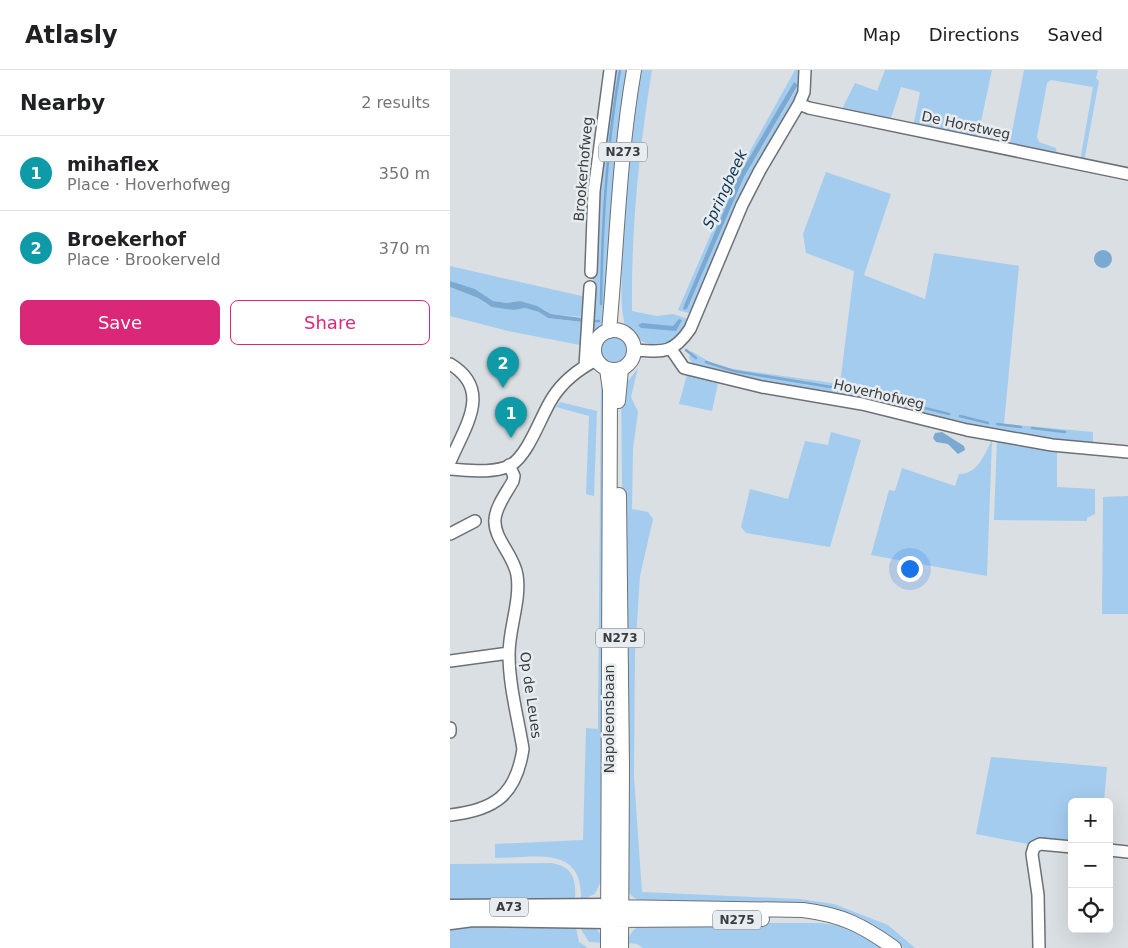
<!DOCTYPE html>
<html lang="en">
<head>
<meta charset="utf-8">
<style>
  body { margin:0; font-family:"DejaVu Sans",sans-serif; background:#f2f2f2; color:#202124 }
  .controls { position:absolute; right:15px; bottom:15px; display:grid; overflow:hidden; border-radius:8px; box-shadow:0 5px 20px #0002 }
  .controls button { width:45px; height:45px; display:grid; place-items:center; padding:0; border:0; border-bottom:1px solid #e0e0e0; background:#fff; color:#202124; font:25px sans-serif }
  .you { position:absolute; left:459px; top:498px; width:18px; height:18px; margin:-12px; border:4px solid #fff; border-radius:50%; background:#1a73e8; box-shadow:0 0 0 8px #1a73e833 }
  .badge { display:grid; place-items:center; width:32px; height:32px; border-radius:50%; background:#db2777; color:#fff; font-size:16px; font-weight:700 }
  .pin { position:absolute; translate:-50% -41px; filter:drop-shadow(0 1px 2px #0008) }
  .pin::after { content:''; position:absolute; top:26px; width:18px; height:15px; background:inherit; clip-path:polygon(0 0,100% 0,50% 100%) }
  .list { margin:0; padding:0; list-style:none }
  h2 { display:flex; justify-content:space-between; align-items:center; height:65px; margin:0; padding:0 20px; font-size:21px }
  h2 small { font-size:16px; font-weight:400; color:#757577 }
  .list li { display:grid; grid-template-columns:32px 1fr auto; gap:15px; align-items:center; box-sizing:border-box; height:75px; padding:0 20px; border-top:1px solid #e0e0e0 }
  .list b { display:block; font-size:19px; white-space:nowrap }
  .list p { margin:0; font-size:16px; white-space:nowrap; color:#757577 }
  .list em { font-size:16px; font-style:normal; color:#757577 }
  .actions { display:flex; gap:10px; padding:15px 20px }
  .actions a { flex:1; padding:11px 0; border:1px solid #db2777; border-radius:8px; text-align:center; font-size:18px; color:#db2777 }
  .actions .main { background:#db2777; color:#fff }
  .icon { flex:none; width:28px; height:28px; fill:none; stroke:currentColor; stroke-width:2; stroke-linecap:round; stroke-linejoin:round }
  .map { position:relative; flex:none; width:678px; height:878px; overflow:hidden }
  header { display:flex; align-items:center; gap:30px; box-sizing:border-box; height:70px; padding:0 25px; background:#fff; border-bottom:1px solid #e0e0e0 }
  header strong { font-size:24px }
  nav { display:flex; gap:28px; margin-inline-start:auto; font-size:18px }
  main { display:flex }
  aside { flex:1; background:#fff }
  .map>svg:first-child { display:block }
</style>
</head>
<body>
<header>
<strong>Atlasly</strong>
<nav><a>Map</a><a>Directions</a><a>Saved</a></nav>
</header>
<main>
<aside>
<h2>Nearby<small>2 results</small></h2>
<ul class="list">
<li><span class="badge" style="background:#0f9aa8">1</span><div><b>mihaflex</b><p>Place · Hoverhofweg</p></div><em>350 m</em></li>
<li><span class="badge" style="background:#0f9aa8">2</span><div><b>Broekerhof</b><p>Place · Brookerveld</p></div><em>370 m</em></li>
</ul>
<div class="actions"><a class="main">Save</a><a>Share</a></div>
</aside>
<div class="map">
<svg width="678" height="878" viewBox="0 0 678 878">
  <rect width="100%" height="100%" fill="#dadfe3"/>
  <path fill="#a4ccef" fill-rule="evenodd" d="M165 0H182L156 253 145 267 138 283 141 262 146 147Z
    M191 0H202C189 80 181 160 182 241L207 246 223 244 238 249C236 254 235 260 232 263 217 283 178 275 174 251 170 232 172 210 172 190 173 127 178 62 191 0Z
    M345 0H351V20L242 244 228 240 286 106ZM344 13 348 16 294 107 237 239 234 240 289 105Z
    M435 0H542L527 70 463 57 470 22 451 17 440 51 391 41 405 13 427 21Z
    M574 0H648L646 8 649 11 634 92 630 91 643 17 601 10 597 13 587 67 589 72 606 78 607 86 559 77Z
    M376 102 441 124 414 205 475 229 484 183 569 196 554 354 643 362V375L535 359 244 297 239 288 241 281 263 294 276 298 390 314 404 201 356 183 353 164Z
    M0 196 136 227 134 261 130 275 58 261 0 246V217L28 228 36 234 64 240 75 238 90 242 98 248 131 252 132 247 101 244 95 240 70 231 57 233 43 231 25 219 0 211Z
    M150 281a14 14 0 1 1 28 0a14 14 0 1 1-28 0Z
    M188 298 181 327 188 342 183 379 182 439 198 442 203 449 190 506 185 584 184 707 192 822 349 829 384 834 438 855 465 878H454L435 864 401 846 193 832 183 827 174 817 175 666 171 322H174L178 311Z
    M237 304 268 313 262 341 229 334Z
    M151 309 158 313V378L151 811 145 824 131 830C133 774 86 788 45 788V774L133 770 136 658 148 659V648Z
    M110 332 147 341 144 426 136 424 139 346 106 337Z
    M381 362 411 370 380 477 296 463 291 457 300 419 338 429 355 371 378 375Z
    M547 369 607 379V417L645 419V444L637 448V451L544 450Z
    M542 370 537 506 421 485 439 420 445 421 452 398 505 416 509 404C528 404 534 385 542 370Z
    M678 426V544H652L653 427Z
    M541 687 657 697 654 732H622V773L582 775 526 764Z
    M102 793C124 797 126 810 125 830L39 829 0 832V794Z
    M125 853 129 872 138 878H0V860L25 857Z
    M196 853H371L397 857 433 878H193L187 874 178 873C178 862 187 856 196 853Z
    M132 854C144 855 151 861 154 873L139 872 132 861Z"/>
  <path fill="#7ba9d1" d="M344 12 348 15 294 107 237 239 234 240 233 238 289 105Z
    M644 189a9 9 0 1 1 18 0a9 9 0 1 1-18 0Z
    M0 211 25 219 43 231 57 233 70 231 87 236 101 244 132 248V252L98 248 89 242 75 238 64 240 42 237 28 228 0 217Z
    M229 249 232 250 226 261 191 258 188 255 192 253 223 256Z
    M492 362 514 376 515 380 508 384 498 374 486 372 483 368 485 363Z"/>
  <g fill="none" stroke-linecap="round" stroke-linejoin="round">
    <path stroke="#7ba9d1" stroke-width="2.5" d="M151 234C152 155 156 78 170 0
      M144 251H149
      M236 280 246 288
      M256 292 284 301 381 317
      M397 319 499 344
      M510 346 538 353
      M547 354 571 357
      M582 358 615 362"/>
    <g stroke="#6d7175" stroke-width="14">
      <path id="minor" d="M349 34 359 38 678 104
        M141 202 144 121 160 0
        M221 279 234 298 312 317 412 334 517 360 602 375 678 382
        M184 280C213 282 223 284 240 259L292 135 310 100 349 34 354 22 355 0
        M0 294C43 320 15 356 0 392
        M135 296 140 217
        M0 399C18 400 44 404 61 395 79 384 91 345 103 327 114 310 129 299 146 290
        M0 464 25 451
        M0 591 59 583
        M0 658V662
        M0 745C45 740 66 725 73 679 68 648 59 616 59 584 59 558 71 530 67 505 64 485 43 468 45 449 46 436 57 422 63 411L64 406 59 395
        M659 780 678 782
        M589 878 588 825 582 784 584 777 590 774 622 777"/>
    </g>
    <g stroke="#6d7175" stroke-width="16">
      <path id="major" d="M144 280a20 20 0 1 1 40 0a20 20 0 1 1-40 0Z
        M159 261C167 174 169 86 184 0
        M157 299 160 320 158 878
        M168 331 171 299
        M169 425 172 697 171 878
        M162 837 353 840C392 845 412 855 444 878
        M161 850 312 849"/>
    </g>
    <g stroke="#6d7175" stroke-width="19">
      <path id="highway" d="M0 838 159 837
        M0 851 23 848 158 850"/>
    </g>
    <use href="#minor" stroke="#fff" stroke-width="11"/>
    <use href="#major" stroke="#fff" stroke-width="14"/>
    <use href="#highway" stroke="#fff" stroke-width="16"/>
  </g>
  <g text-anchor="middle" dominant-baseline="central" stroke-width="5" stroke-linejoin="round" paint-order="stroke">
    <g fill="#e7ecf0" stroke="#6e7173" stroke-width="1">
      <rect x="149" y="72.5" width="48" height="19" rx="4"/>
      <rect x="146" y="558.5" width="48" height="19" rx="4"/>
      <rect x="40" y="827.5" width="38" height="19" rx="4"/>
      <rect x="263" y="840.5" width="48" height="19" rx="4"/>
    </g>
    <g font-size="12" font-weight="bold" fill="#3a3c3d">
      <text x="173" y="82">N273</text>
      <text x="170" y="568">N273</text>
      <text x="59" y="837">A73</text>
      <text x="287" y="850">N275</text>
    </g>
    <g font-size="14" fill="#3a3c3d" stroke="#e7ecf0">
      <text transform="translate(516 55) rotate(12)">De Horstweg</text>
      <text transform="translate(133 99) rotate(-85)">Brookerhofweg</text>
      <text transform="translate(429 324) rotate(13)">Hoverhofweg</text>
      <text transform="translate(81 625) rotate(82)">Op de Leues</text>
      <text transform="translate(159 649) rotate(-90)">Napoleonsbaan</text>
    </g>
    <g font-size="15" font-style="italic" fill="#0f344f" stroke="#e7ecf0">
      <text transform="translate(275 119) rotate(-65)">Springbeek</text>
    </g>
  </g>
</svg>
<div class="controls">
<button>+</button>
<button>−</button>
<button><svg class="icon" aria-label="locate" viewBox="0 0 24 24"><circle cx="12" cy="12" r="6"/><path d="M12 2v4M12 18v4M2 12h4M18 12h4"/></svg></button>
</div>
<div class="you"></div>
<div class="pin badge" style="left:61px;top:368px;background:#0f9aa8">1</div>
<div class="pin badge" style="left:53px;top:318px;background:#0f9aa8">2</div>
</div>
</main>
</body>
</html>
